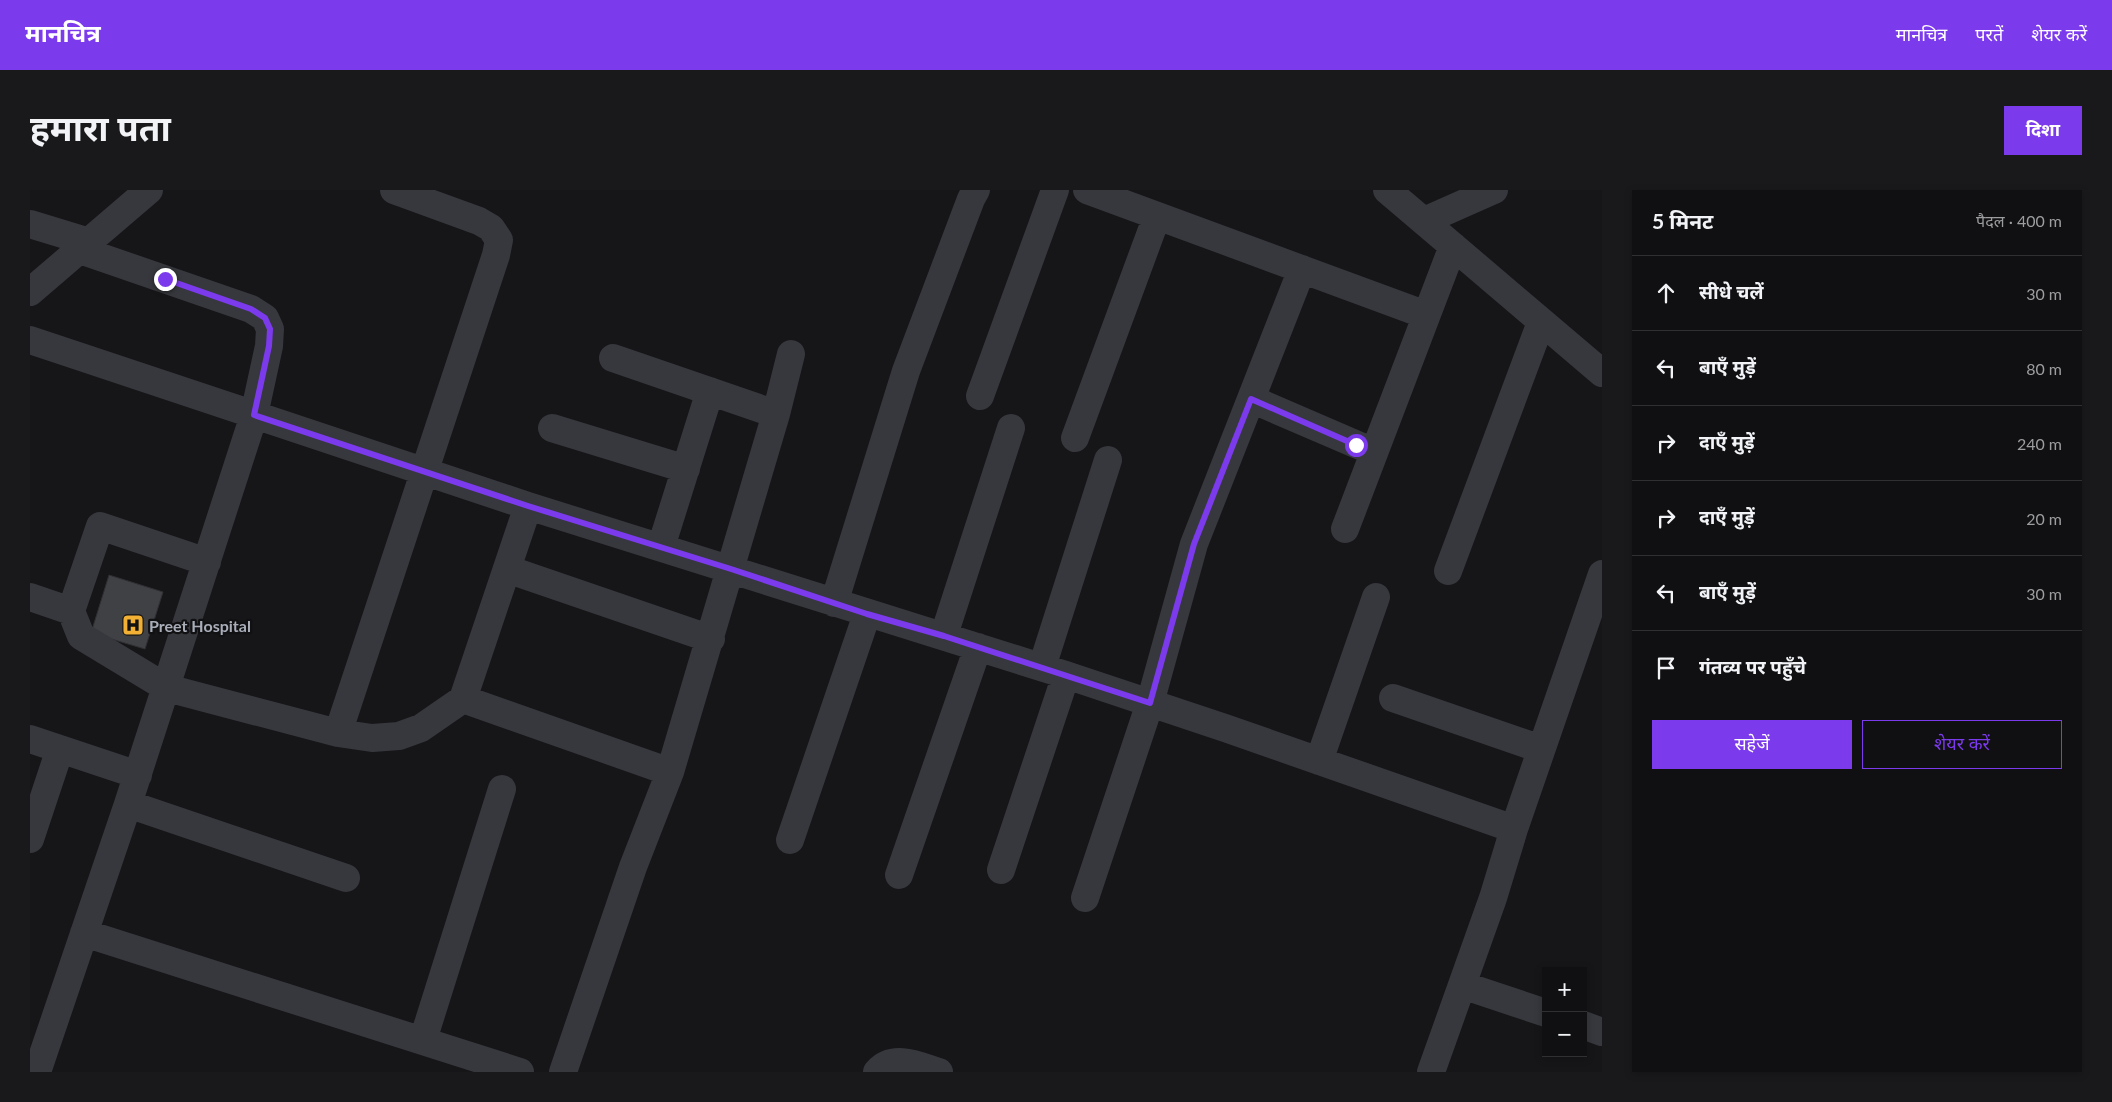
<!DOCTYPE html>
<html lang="hi">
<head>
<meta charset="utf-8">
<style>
  body { margin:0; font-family:Lato,"Noto Sans Devanagari",sans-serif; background:#19191b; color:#f1f3f6 }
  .controls { position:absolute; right:15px; bottom:15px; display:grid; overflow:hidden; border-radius:0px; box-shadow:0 2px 8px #0003 }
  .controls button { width:45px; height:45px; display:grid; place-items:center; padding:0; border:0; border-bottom:1px solid #303032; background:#101012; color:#f1f3f6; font:25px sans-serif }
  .stop { position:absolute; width:15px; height:15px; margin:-11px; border:4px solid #7c3aed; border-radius:50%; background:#fff }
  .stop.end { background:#7c3aed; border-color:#fff; box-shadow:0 1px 5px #0008 }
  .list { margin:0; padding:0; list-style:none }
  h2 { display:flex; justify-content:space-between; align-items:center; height:65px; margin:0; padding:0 20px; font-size:21px }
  h2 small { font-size:16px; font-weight:400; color:#9c9d9f }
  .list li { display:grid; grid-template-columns:32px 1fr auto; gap:15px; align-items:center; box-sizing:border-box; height:75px; padding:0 20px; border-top:1px solid #303032 }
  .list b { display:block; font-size:19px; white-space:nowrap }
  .list em { font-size:16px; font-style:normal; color:#9c9d9f }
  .actions { display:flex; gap:10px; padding:15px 20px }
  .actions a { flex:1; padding:11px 0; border:1px solid #7c3aed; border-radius:0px; text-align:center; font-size:18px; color:#7c3aed }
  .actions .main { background:#7c3aed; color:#fff }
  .icon { flex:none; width:28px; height:28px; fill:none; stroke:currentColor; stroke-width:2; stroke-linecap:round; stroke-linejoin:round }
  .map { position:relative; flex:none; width:1572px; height:882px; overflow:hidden; border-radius:0px }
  header { display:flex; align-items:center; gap:30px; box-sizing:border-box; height:70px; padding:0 25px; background:#7c3aed; color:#fff }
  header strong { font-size:24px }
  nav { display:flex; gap:28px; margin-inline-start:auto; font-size:18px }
  .intro { display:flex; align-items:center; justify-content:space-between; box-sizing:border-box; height:120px; padding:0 30px }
  h1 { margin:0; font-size:35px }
  .button { padding:12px 22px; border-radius:0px; background:#7c3aed; color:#fff; font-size:18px; font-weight:700 }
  main { display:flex; gap:30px; padding:0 30px }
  aside { flex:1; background:#101012; border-radius:0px; box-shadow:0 2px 8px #0003 }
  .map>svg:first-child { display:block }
</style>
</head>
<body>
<header>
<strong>मानचित्र</strong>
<nav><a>मानचित्र</a><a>परतें</a><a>शेयर करें</a></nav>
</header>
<div class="intro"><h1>हमारा पता</h1><a class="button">दिशा</a></div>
<main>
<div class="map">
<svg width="1572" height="882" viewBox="0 0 1572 882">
  <rect width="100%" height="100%" fill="#161618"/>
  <path fill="#404145" stroke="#303034" d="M79 385 133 402 115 459 61 443Z"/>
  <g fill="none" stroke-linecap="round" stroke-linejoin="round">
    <path stroke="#37383d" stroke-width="28" d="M1057 0 1396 125
      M1357 0 1572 183
      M1394 31 1464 0
      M0 34 59 52
      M0 102 119 0
      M0 150 498 316 1036 485 1195 538 1484 639
      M583 168 746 224
      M950 206 1025 0
      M1221 209 1344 262
      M522 238 656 279
      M1045 248 1127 26
      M498 316 433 509 640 582
      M1315 339 1423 56
      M631 357 680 201
      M477 379 681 449
      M1418 381 1511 132
      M0 407 41 421 70 336 177 372
      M804 413 876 181 941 9 946 0
      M41 421 51 446 137 498 308 543 342 548 369 546 391 538 433 509
      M914 445 981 238
      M1012 477 1078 270
      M1363 508 1511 559
      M308 543 466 65 469 50 461 38 449 31 364 0
      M0 549 108 585
      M1289 571 1346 407
      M98 614 316 688
      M0 649 30 559
      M760 650 837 424
      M971 680 1036 485
      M869 685 948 457
      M1055 708 1120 513 1164 354 1272 79
      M54 743 490 882
      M1432 795 1516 823
      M1553 835 1572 842
      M393 850 472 599
      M7 882 98 614 224 225 239 156 240 139 235 128 221 119 50 60
      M533 882 603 677 640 582 746 224 761 164
      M847 882C863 863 890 876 909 882
      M1401 882 1463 708 1484 639 1572 384"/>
  </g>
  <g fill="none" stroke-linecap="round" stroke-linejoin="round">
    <path stroke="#7c3aed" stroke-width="6" d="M135 89 221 119 235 128 240 139 239 156 224 225 498 316 701 379 837 424 914 446 1120 513 1164 354 1221 209 1326 255"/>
  </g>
  <defs>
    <g id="hospital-square" transform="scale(1.125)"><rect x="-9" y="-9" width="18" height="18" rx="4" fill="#f2b134" stroke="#111113"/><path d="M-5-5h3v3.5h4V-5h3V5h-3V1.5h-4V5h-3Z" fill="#111"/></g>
  </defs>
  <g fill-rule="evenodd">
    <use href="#hospital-square" x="103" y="435"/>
  </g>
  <g text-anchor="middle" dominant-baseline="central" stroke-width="4.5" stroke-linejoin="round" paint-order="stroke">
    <g font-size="16" font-weight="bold" fill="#a8adb8" stroke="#111113" text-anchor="start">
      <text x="119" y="435">Preet Hospital</text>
    </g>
  </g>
</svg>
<div class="controls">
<button>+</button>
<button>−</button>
</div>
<div class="stop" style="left:1326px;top:255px"></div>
<div class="stop end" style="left:135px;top:89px"></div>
</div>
<aside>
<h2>5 मिनट<small>पैदल · 400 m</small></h2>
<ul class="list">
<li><svg class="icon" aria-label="ahead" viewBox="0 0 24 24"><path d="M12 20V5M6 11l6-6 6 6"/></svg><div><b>सीधे चलें</b></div><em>30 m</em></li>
<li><svg class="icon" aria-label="left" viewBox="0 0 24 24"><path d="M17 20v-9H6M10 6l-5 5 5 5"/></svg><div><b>बाएँ मुड़ें</b></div><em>80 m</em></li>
<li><svg class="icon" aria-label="right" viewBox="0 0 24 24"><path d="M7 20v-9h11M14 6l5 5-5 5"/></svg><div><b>दाएँ मुड़ें</b></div><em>240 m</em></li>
<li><svg class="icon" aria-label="right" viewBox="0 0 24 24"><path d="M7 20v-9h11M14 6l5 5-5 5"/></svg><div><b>दाएँ मुड़ें</b></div><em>20 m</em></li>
<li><svg class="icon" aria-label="left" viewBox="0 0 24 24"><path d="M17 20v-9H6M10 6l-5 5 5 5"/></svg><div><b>बाएँ मुड़ें</b></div><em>30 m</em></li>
<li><svg class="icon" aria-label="arrive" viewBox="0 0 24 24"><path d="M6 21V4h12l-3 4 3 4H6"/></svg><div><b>गंतव्य पर पहुँचे</b></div></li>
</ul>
<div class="actions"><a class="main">सहेजें</a><a>शेयर करें</a></div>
</aside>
</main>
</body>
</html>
